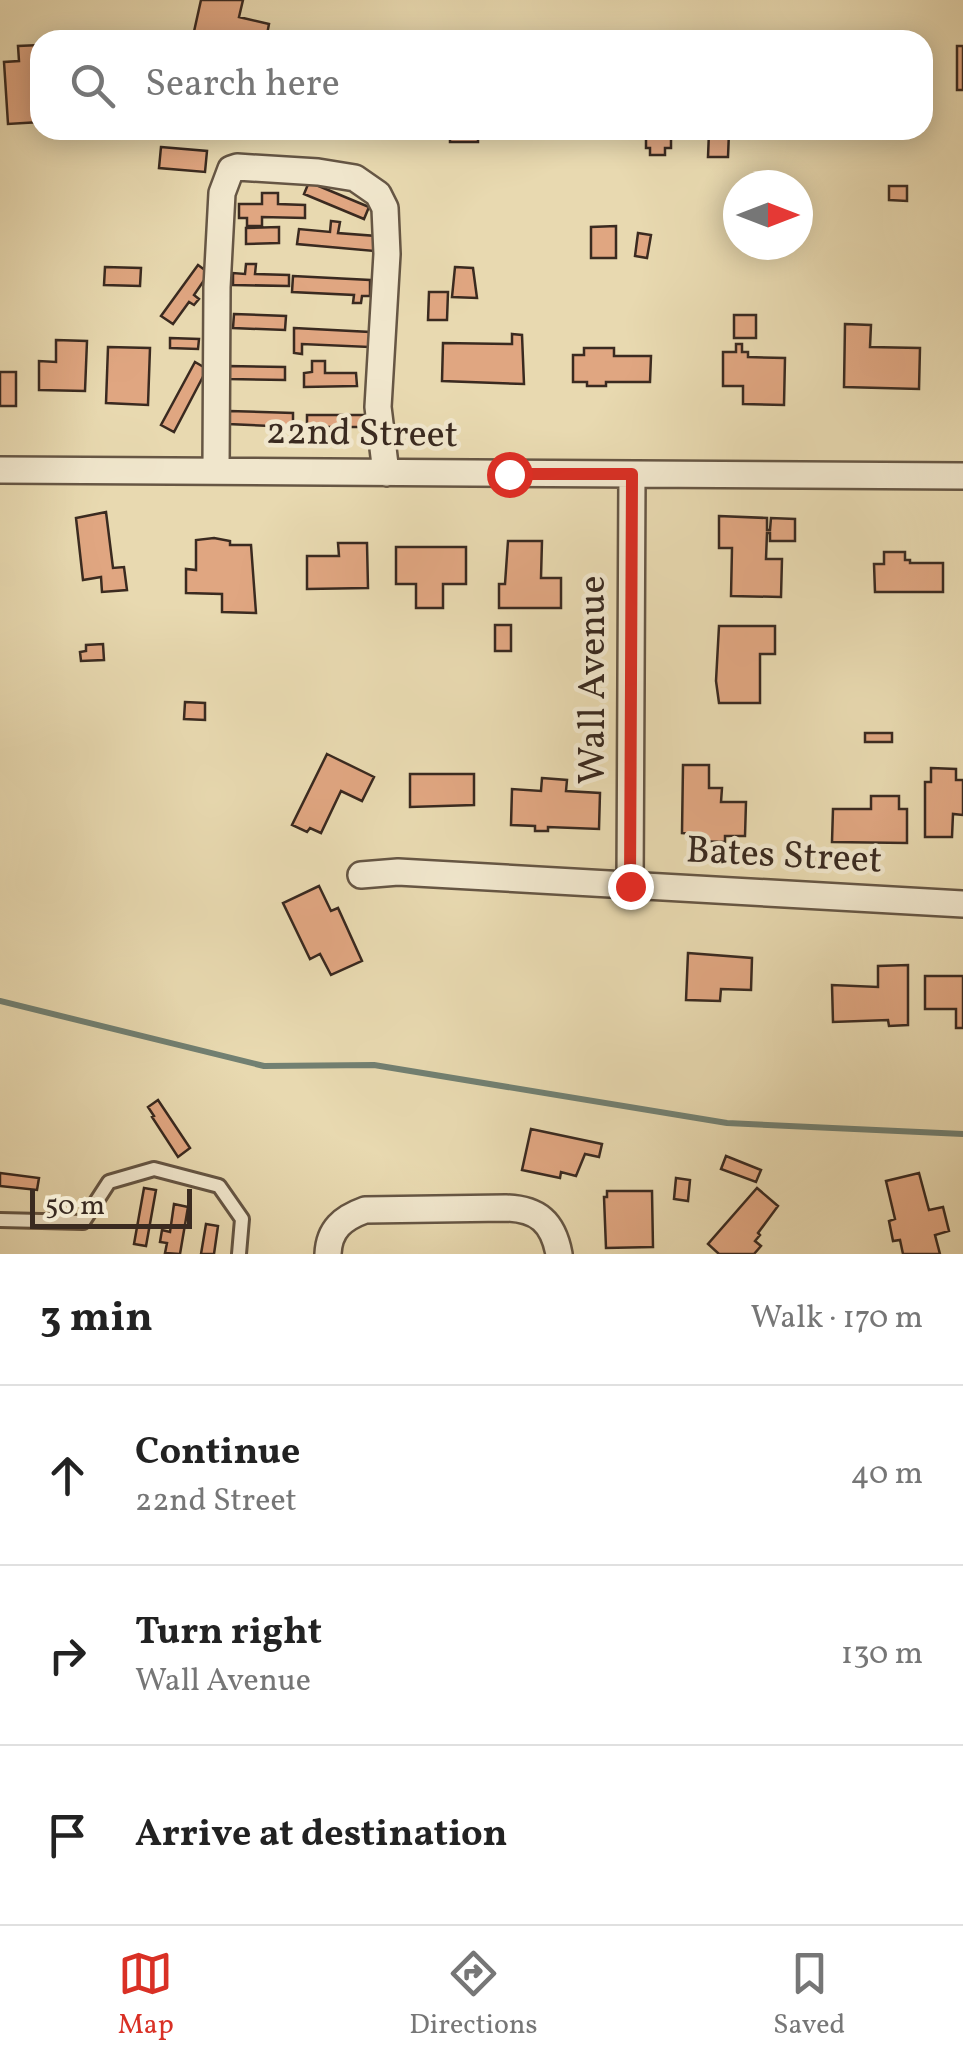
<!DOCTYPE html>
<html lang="en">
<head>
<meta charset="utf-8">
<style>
  body { margin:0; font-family:Vollkorn,serif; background:#f2f2f2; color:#222 }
  .compass { position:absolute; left:723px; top:170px; width:90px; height:90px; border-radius:50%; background:#fff; box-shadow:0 5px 25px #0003; rotate:90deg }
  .scale { position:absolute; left:30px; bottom:25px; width:162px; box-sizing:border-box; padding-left:10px; border:5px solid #3a2a20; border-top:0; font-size:28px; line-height:35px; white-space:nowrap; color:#3a2a20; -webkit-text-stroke:8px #f0e6cc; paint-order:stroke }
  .stop { position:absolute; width:30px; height:30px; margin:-22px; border:8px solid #d93025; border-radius:50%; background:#fff }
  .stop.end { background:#d93025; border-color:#fff; box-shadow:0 2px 10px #0008 }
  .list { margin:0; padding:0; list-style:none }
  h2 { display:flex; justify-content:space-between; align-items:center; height:130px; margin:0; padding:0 40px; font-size:42px }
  h2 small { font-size:32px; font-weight:400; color:#767676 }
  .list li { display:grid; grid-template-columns:65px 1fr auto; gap:30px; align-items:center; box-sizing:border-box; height:180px; padding:0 40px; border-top:2px solid #e0e0e0 }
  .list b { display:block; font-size:38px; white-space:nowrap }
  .list p { margin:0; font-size:32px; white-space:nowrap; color:#767676 }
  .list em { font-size:32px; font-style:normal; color:#767676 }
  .icon { flex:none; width:55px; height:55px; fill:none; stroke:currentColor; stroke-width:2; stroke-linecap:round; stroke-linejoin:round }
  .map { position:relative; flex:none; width:963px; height:1254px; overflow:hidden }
  .search { position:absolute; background:#fff; box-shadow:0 5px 25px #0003; left:30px; right:30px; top:30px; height:110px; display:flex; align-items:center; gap:25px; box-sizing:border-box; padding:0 35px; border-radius:30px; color:#767676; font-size:38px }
  .sheet { height:670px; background:#fff }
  nav { display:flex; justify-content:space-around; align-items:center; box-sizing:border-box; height:140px; border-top:2px solid #e0e0e0; background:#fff; font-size:28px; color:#767676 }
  nav a { display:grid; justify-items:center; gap:5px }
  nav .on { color:#d93025 }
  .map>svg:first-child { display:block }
</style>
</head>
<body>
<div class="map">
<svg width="963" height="1254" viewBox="0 0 963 1254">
  <rect width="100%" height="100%" fill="#e8d9b0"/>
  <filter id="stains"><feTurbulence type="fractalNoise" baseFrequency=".002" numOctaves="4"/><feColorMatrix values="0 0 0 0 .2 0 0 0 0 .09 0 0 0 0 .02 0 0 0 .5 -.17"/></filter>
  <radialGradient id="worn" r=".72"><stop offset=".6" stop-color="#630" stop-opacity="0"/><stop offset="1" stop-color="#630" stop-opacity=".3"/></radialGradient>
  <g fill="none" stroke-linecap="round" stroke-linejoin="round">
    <path stroke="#728072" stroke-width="6" d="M0 1001 264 1066 374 1065 727 1123 963 1134"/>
  </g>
  <path fill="#e0a681" stroke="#3a2a20" stroke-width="2.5" d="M201 0H243L239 17 269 24 266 40H211L193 36Z
    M40 45V91L33 92 34 102H40V122L8 124 4 62 19 61 18 46Z
    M957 46H963V90H957Z
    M336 130H388L387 137 336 136Z
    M450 130H478V142H450Z
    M646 130H671V148H665V155H650V148H646Z
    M709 132H729L728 157H708Z
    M161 147 207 151 205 172 159 168Z
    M309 182 369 207 364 219 304 194Z
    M889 186H907V201L889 200Z
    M262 193H278V204L305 205V218L262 217V226H247V218H239V204H262Z
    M331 221 340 222 338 233 376 236 374 251 297 244 299 229 330 232Z
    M616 226V258H591V227Z
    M279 227V243L246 244V228Z
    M638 233 651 235 647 258 635 256Z
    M246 264H256L255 274 289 275V286L233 285V273L245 274Z
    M198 265 209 273 194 295 199 299 194 305 189 302 173 324 161 316Z
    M105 267 141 268 140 286 104 285Z
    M455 267 473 268 477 298 452 297Z
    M293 276 370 280V296H362L361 303H353L354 295 292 292Z
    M429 292H448L447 320H428Z
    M234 314 286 316 285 330 233 328Z
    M734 315H756V338H734Z
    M845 324 871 325 870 347 920 348 919 389 844 387Z
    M294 328 370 332 369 347 302 344V354L294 353Z
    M512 334 522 335 524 384 442 381 443 343 512 344Z
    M170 338 199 339 198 349 170 348Z
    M56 340 87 341 85 391 39 390V361L56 362Z
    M736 344H742V352H748V357L785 358 784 405 743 404V386H723V352H736Z
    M108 347 150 348 148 405 106 403Z
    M584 348H614V356H651L650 382H606V386H587V382H573V355H584Z
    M312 361H325V373H356L357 386 304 387V373L312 372Z
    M195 362 207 369 174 432 161 425Z
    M228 366 285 367V380L228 379Z
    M0 372H16V406H0Z
    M229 411 293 413V427L228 424Z
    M307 415H367V427H307Z
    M106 512 113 568 124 567 127 590 102 592 101 577 83 580 76 518Z
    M719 516 767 518V530H770L771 518 795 519V541H770V533H767L766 559H782L781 597 731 596 732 548H719Z
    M214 538 230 541V545H251L256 613 222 612V594L186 593V569L196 570V540Z
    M508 541H542L541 578H561V608H499V584H505Z
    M338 543H367L368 588 307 589V556H339Z
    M396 547H466V584H443V608H416V584H396Z
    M884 552H905V560H910V563H943V592H875L874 564H884Z
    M495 625H511V651H495Z
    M719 626H775V654H760V703H719L716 681Z
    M103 644 104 660 81 661 80 652 86 651V645Z
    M185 702 205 703V720L184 719Z
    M865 733H892V742H865Z
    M327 754 374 777 362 801 341 791 321 833 310 828 307 832 292 825Z
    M683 765H709V788H722L721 802H746L745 836H725V842L694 841 695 834 682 833Z
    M931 768 956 769V780H963V815L953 814 952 837H925V782H931Z
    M410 774H474V805L410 807Z
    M542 778 567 780 566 791 600 793 599 829 548 827V831H535V826L511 825 512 789 541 791Z
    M871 796H899V809H907V843L832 842 833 809H871Z
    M319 886 331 911 338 908 362 961 331 975 320 954 310 959 283 903Z
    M688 953 752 958 751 990 721 989 720 1001 686 1000Z
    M908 965V1025L889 1026 888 1020 833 1022 832 985 878 987V966Z
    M925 976H963V1028H956V1009H925Z
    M158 1100 190 1148 178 1157 152 1117 154 1116 148 1107Z
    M531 1129 602 1144 599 1157 585 1154 576 1176 561 1172 560 1178 522 1170Z
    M726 1156 761 1170 756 1182 721 1169Z
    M0 1173 39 1178 37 1190 0 1186Z
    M919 1173 929 1210 943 1207 949 1231 935 1235 940 1254H903L900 1240 893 1241 889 1221 895 1219 886 1181Z
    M676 1178 690 1180 688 1201 674 1199Z
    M144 1188 156 1190 146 1246 134 1244Z
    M757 1188 778 1206 758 1233 760 1235 755 1241 761 1246 754 1254H719L708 1244Z
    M607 1191H652L653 1247 606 1248 604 1197H607Z
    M174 1204 188 1207 180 1254 165 1253 167 1243 160 1242 162 1230 170 1232Z
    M206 1224 218 1226 214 1254H201Z"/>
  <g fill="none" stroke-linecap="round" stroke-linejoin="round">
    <g stroke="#665644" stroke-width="18">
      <path id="service" d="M0 1220 83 1222 109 1182 154 1169 219 1186 242 1219 239 1254"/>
    </g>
    <g stroke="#665644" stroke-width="30">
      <path id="minor" d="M0 470 963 476
        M216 470 217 287 222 193 231 169 237 167 318 172 355 178 378 194 385 208 387 254 378 407 386 473
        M361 875 398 872 963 904
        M630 886 632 474
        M328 1254C329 1229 343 1218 365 1210L506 1208C538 1209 553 1222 559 1254"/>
    </g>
    <use href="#service" stroke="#f0e6cc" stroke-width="12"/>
    <use href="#minor" stroke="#f0e6cc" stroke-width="25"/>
  </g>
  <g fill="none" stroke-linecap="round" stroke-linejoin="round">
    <path stroke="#d93025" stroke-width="12" d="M509 474H632L630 886"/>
  </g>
  <g text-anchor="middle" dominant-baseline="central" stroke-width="9" stroke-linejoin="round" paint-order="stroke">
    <g font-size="38" fill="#3a2a20" stroke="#f0e6cc">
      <text transform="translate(362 435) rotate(1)">22nd Street</text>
      <text transform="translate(594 680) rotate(-90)">Wall Avenue</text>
      <text transform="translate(784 857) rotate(3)">Bates Street</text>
    </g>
  </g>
  <rect width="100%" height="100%" filter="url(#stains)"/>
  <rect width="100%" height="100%" fill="url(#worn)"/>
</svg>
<svg class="compass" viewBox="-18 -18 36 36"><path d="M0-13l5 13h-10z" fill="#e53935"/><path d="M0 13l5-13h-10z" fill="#767676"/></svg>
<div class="scale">50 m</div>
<div class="stop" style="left:509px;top:474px"></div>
<div class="stop end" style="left:630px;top:886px"></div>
<div class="search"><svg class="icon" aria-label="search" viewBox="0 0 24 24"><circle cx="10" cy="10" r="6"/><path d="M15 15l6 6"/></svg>Search here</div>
</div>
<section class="sheet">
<h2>3 min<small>Walk · 170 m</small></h2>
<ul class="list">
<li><svg class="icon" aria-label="ahead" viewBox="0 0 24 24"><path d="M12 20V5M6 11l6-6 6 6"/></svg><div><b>Continue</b><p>22nd Street</p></div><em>40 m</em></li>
<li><svg class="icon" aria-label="right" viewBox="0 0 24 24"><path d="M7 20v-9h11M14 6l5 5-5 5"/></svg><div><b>Turn right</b><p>Wall Avenue</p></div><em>130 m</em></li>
<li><svg class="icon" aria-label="arrive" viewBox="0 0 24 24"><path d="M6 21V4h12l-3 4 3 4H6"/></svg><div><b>Arrive at destination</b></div></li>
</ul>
</section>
<nav>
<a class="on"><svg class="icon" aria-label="map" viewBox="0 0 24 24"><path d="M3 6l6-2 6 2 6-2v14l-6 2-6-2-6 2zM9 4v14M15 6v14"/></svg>Map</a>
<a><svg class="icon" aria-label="directions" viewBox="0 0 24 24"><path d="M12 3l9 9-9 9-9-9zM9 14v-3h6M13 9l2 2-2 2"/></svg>Directions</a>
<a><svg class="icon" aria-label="saved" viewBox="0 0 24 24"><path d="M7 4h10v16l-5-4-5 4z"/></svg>Saved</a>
</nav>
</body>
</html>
